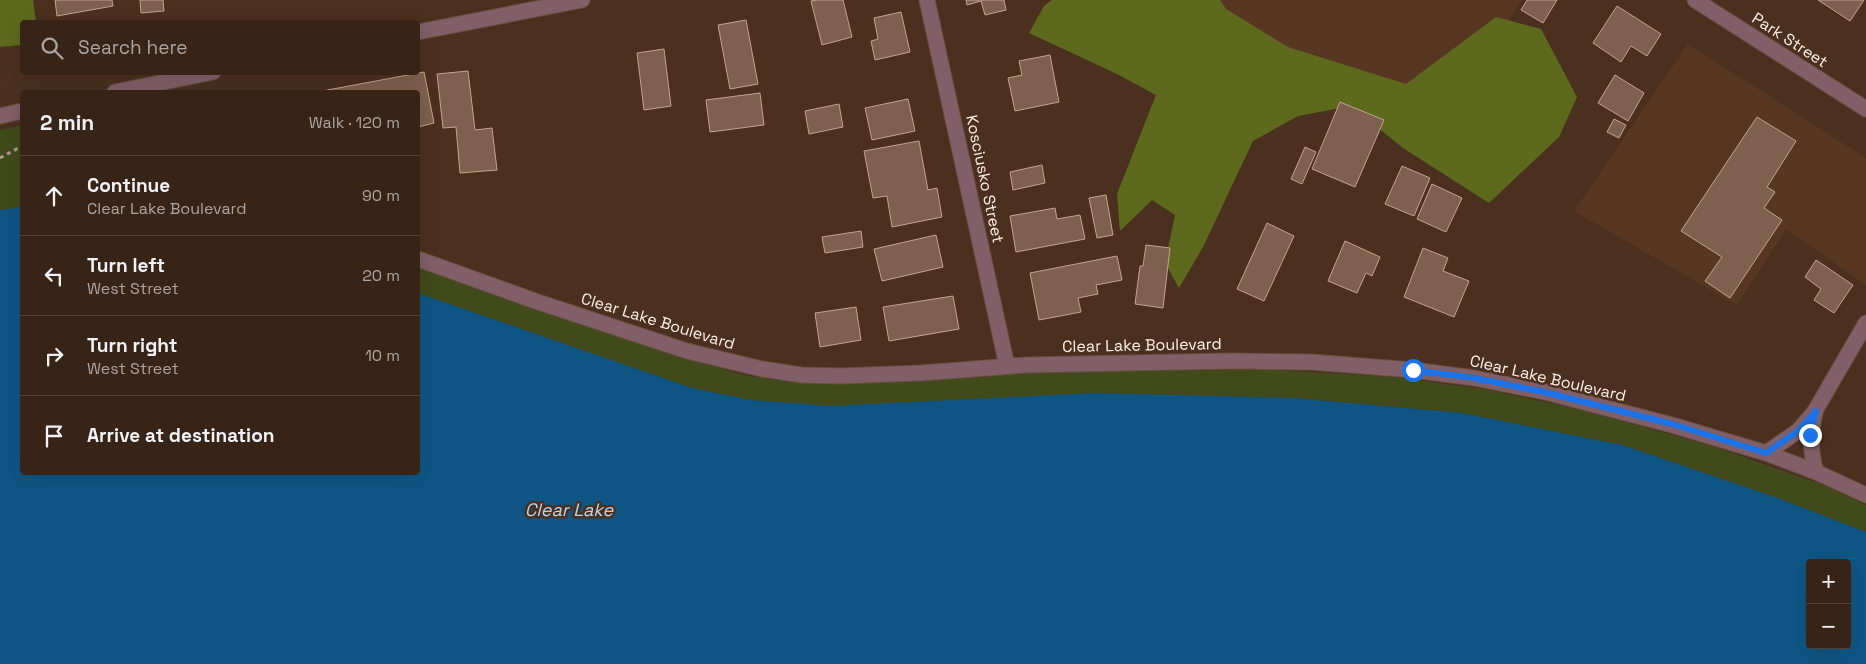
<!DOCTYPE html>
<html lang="en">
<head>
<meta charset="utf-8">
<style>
  body { margin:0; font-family:"Space Grotesk",sans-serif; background:#433024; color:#f1f3f6 }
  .controls { position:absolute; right:15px; bottom:15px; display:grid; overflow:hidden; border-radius:5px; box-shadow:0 5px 20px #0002 }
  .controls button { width:45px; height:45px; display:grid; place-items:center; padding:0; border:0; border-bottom:1px solid #524136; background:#382417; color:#f1f3f6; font:25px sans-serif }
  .stop { position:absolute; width:15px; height:15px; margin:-11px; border:4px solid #1a73e8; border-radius:50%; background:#fff }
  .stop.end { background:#1a73e8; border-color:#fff; box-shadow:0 1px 5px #0008 }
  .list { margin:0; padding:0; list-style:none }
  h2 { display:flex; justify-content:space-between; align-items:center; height:65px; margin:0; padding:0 20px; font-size:21px }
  h2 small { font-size:16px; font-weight:400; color:#aba4a1 }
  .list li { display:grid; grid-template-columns:32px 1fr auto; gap:15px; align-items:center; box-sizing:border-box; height:80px; padding:0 20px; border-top:1px solid #524136 }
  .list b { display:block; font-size:19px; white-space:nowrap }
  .list p { margin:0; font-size:16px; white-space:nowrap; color:#aba4a1 }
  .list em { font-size:16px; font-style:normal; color:#aba4a1 }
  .icon { flex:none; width:28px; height:28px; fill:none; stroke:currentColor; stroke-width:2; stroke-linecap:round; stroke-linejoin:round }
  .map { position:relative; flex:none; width:1866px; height:664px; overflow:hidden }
  .search { position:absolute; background:#382417; box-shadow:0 5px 20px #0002; left:20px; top:20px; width:400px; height:55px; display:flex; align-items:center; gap:12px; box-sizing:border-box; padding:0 18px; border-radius:5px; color:#aba4a1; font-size:19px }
  .panel { position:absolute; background:#382417; box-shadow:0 5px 20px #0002; left:20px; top:90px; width:400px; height:385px; border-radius:5px }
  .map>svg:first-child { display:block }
</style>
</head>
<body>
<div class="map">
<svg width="1866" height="664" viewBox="0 0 1866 664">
  <rect width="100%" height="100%" fill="#4b301f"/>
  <path fill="#573721" d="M1199 0H1522L1439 120 1214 26Z
    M1688 44 1866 158V285L1786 229 1737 305 1574 211Z"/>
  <path fill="#414a1a" d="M22 125V207L0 210V130Z
    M418 267 653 348 744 375 798 383 841 384 1057 371 1275 370 1393 377 1484 389 1583 410 1715 447 1821 484 1866 505V532L1775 497 1622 445 1462 413 1294 398 1096 393 830 407 751 400 692 388 418 293Z"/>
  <path fill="#5d6a1e" d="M0 0H33L36 22H22V45L0 47Z
    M1052 0H1220L1226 9 1288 47 1406 84 1496 17 1541 29 1577 97 1559 137 1489 203 1403 148 1351 106 1298 116 1253 141 1203 247 1179 288 1165 263 1175 215 1152 200 1120 231 1117 194 1156 95 1117 74 1029 33 1044 6Z"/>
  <path fill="#0f5684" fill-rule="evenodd" d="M22 207V472H418V293L692 388 751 400 830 406 1095 393 1294 398 1462 413 1622 445 1775 497 1866 532V664H0V210ZM1810 563H1847V645H1810Z"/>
  <path fill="#7d604d" stroke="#c4a48f" d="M55 0H112L113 6 57 16Z
    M140 0H163L164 11 141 13Z
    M817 0H843L852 37 822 45 811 1Z
    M966 0H1004L1006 10 985 15 981 1 967 5Z
    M1527 0H1557L1543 23 1521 10Z
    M1818 0H1864L1850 21Z
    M1617 6 1661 34 1647 56 1631 46 1621 62 1593 43Z
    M901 12 910 52 875 60 871 41 878 39 874 18Z
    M746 20 758 84 730 89 718 25Z
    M664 49 671 106 644 110 637 53Z
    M1050 55 1059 102 1015 111 1008 78 1022 75 1019 61Z
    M468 71 475 130 492 128 497 170 460 173 456 127 443 128 437 74Z
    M424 72 434 123 418 127V92H317Z
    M1615 75 1644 93 1628 121 1598 103Z
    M760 93 764 125 710 132 706 100Z
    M908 99 915 131 872 140 865 108Z
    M1340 102 1384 120 1355 187 1312 169Z
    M839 104 843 127 809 134 805 111Z
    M1757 117 1796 141 1767 187 1775 192 1764 208 1782 220 1730 298 1705 281 1722 257 1681 231Z
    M1614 119 1626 125 1619 138 1607 132Z
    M919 141 928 190 937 188 942 217 892 227 887 196 873 198 864 151Z
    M1305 147 1316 152 1302 184 1291 179Z
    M1042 165 1045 183 1013 190 1010 172Z
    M1402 166 1430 178 1414 216 1385 204Z
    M1432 184 1462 198 1446 232 1417 219Z
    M1106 195 1113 235 1097 238 1089 198Z
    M1055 208 1057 219 1080 215 1085 239 1016 252 1010 216Z
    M1267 223 1294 236 1264 301 1237 289Z
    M861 231 863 247 825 253 822 237Z
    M936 235 943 267 882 281 874 249Z
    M1345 241 1380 257 1372 276 1366 273 1357 293 1328 281Z
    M1146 245 1170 248 1163 308 1135 304 1140 266H1143Z
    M1423 248 1448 258 1443 271 1469 281 1454 317 1404 297Z
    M1117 256 1122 280 1096 285 1098 294 1078 298 1081 312 1039 320 1030 273Z
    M1816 260 1853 285 1834 313 1814 300 1821 289 1805 277Z
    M953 296 959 329 889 341 883 307Z
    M856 307 861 340 820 347 815 313Z"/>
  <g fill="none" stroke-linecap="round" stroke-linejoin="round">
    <g stroke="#674f3f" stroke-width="17">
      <path id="minor" d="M927 0 1007 366
        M1695 0 1866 109
        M418 32 582 0
        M115 92 213 72
        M0 116 22 111
        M418 259 538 302 687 351 762 369 801 375 841 376 921 373 1026 365 1229 361 1311 362 1413 370 1474 378 1545 392 1672 425 1766 453 1816 472 1866 495
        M1815 413C1810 436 1810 449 1816 472
        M1766 453 1798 431 1815 411 1866 323"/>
    </g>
    <path stroke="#ac988b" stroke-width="3" stroke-dasharray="4 4" stroke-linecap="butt" d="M0 158 22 146"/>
    <use href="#minor" stroke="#805f68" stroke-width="15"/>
  </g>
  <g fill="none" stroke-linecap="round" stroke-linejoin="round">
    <path stroke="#1a73e8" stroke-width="6" d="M1413 370 1474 378 1544 392 1672 424 1766 453 1798 431 1816 411 1810 435"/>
  </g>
  <g text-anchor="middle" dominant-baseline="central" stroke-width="5" stroke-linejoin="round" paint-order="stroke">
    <g font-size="16" fill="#fdefe6" stroke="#4b301f">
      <text transform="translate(1790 40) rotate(33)">Park Street</text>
      <text transform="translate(985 179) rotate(78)">Kosciusko Street</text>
      <text transform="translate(658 321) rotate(17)">Clear Lake Boulevard</text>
      <text transform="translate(1142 345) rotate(-1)">Clear Lake Boulevard</text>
      <text transform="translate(1548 378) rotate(13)">Clear Lake Boulevard</text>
    </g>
    <g font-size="18" font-style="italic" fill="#b4d5f0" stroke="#4b301f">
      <text x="569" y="509">Clear Lake</text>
    </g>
  </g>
</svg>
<div class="controls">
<button>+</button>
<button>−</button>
</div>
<div class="stop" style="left:1413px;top:370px"></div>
<div class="stop end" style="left:1810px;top:435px"></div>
<div class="search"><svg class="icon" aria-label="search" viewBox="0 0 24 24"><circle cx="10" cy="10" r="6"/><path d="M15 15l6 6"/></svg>Search here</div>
<section class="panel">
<h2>2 min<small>Walk · 120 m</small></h2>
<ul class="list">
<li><svg class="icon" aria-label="ahead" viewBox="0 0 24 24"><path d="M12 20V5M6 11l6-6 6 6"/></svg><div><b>Continue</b><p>Clear Lake Boulevard</p></div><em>90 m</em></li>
<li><svg class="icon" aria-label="left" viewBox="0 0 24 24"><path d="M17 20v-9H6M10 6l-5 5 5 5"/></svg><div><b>Turn left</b><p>West Street</p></div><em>20 m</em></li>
<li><svg class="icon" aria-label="right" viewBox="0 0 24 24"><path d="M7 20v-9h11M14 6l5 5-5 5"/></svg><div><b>Turn right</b><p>West Street</p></div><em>10 m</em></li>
<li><svg class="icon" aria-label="arrive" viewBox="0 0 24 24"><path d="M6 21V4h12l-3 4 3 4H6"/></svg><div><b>Arrive at destination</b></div></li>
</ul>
</section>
</div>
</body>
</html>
